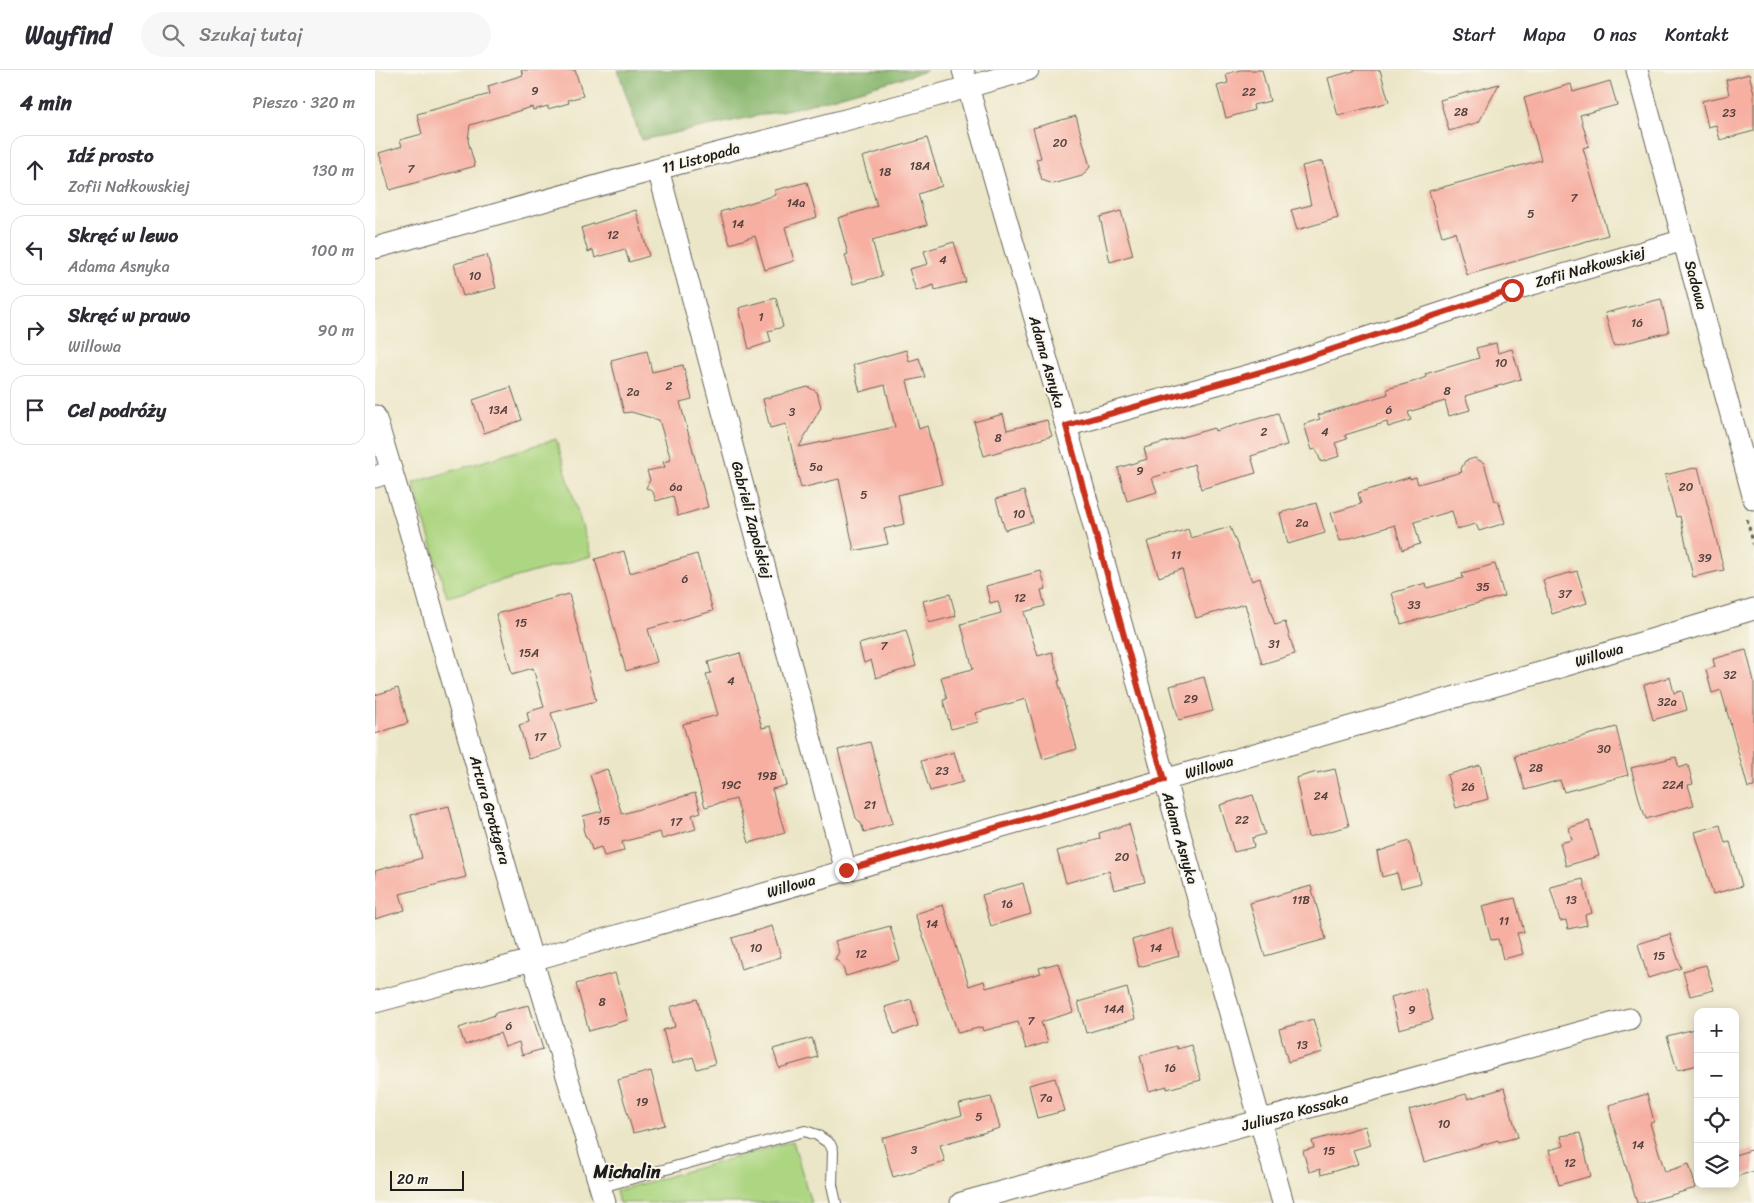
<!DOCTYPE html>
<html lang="pl">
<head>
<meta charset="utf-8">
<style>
  body { margin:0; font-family:Sriracha,sans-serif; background:#f7f7f7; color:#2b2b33 }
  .controls { position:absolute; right:15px; bottom:15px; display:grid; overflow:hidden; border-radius:10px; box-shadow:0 2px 12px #0003 }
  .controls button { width:45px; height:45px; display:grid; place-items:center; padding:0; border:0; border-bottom:1px solid #e1e1e2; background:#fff; color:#2b2b33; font:25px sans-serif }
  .scale { position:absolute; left:15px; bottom:12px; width:74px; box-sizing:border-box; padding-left:5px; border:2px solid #1c1c1c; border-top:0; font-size:14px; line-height:18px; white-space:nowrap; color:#1c1c1c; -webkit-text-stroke:4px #fbf7ec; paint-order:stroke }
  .stop { position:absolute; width:15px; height:15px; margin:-11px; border:4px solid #c8321e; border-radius:50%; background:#fff }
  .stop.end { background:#c8321e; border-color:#fff; box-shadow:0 1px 5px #0008 }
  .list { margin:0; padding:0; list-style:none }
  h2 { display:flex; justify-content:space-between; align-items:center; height:65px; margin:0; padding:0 20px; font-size:21px }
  h2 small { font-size:16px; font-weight:400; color:#7c7c81 }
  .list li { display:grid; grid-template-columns:32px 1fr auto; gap:15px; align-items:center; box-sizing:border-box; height:70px; margin:0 10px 10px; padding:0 10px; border:1px solid #e1e1e2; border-radius:15px }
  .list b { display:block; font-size:19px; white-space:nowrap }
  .list p { margin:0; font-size:16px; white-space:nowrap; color:#7c7c81 }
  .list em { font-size:16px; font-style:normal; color:#7c7c81 }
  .icon { flex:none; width:28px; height:28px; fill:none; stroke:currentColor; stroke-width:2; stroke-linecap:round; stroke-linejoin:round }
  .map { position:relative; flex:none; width:1379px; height:1133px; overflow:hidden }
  header { display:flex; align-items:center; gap:30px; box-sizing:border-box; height:70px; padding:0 25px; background:#fff; border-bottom:1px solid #e1e1e2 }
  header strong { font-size:24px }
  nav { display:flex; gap:28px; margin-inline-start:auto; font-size:18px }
  .search { width:350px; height:45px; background:#f7f7f7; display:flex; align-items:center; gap:12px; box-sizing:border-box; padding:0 18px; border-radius:28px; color:#7c7c81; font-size:19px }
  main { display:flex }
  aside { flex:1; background:#fff }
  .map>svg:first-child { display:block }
</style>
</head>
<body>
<header>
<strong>Wayfind</strong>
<div class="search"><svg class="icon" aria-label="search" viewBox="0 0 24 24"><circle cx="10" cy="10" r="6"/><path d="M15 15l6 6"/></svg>Szukaj tutaj</div>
<nav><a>Start</a><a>Mapa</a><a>O nas</a><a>Kontakt</a></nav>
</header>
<main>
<aside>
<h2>4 min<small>Pieszo · 320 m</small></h2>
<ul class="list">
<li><svg class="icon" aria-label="ahead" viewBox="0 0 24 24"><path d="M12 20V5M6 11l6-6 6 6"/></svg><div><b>Idź prosto</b><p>Zofii Nałkowskiej</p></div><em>130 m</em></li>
<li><svg class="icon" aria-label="left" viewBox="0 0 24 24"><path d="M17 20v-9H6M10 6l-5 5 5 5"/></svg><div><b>Skręć w lewo</b><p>Adama Asnyka</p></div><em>100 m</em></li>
<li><svg class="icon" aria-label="right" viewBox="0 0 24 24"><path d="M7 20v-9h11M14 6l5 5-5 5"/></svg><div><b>Skręć w prawo</b><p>Willowa</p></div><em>90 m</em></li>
<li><svg class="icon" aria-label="arrive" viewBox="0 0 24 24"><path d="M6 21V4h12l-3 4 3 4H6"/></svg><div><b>Cel podróży</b></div></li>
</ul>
</aside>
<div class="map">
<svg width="1379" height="1133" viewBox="0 0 1379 1133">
  <rect width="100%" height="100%" fill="#fbf7ec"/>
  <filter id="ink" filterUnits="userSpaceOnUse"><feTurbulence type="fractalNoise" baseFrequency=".02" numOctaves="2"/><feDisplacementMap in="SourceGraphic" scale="10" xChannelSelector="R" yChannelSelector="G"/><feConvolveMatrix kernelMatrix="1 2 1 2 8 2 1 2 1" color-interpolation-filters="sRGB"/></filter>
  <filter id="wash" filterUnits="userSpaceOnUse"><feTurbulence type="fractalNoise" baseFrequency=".0096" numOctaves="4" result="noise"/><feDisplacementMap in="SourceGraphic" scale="20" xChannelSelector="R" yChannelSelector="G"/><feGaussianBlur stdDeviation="1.12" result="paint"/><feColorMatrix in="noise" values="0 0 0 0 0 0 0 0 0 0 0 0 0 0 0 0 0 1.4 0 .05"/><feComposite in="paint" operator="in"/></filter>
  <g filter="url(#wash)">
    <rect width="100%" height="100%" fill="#ece6c8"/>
    <path fill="#add682" stroke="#64794f" d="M181 369 216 486 72 527 38 413Z
      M418 1071 436 1133H244L241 1121Z"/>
    <path fill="#8ab770" stroke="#536a46" d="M243 0H551V1L425 37 266 70Z"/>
    <g id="blocks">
      <path fill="#f6afa1" d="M146 0H200L208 26 193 30 194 33 173 39V36L158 40 157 37 95 55 93 71 100 96 15 120 4 83 27 76 25 70 47 64 42 44 115 24 113 16 148 5Z
        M865 0H887L895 31 878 35 879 40 851 48 842 16 853 13 851 4Z
        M982 0H1005L1014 32 963 46 953 8Z
        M1374 4 1379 23V61L1345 70 1341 55 1333 57 1327 31 1354 25 1351 10Z
        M1235 11 1242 35 1205 45 1214 76 1208 78 1233 165 1092 205 1080 162 1067 166 1054 121 1166 90 1149 28 1196 14 1198 22Z
        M1124 14 1104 52 1074 61 1065 30Z
        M701 46 715 97 707 106 678 114 667 110 661 89 666 88 658 58Z
        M552 68 567 116 543 124 552 155 497 170 507 206 478 214 470 185 473 184 463 148 502 136 487 87Z
        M948 91 963 148 922 160 916 140 936 135 927 96Z
        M432 112 442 147 410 157 419 191 390 200 380 166 355 174 345 142 401 125 400 120Z
        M261 140 274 186 254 192 250 179 220 188 218 180 213 182 206 158Z
        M746 141 758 185 735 192 725 147Z
        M579 172 591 212 560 220 559 215 541 221 534 199 553 194 549 181Z
        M112 185 121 218 88 226 79 194Z
        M401 228 408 257 393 261 396 272 374 279 364 238Z
        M1286 229 1294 262 1239 276 1230 243Z
        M1121 273 1123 283 1137 279 1146 309 1090 326 1095 340 1074 346 1070 331 1033 342 1036 350 1013 357 1012 352 970 365 972 369 960 373 965 386 946 392 941 379 937 380 929 354 945 349 943 345 1013 324 1012 319 1041 311 1051 307 1050 304 1104 288 1101 278Z
        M531 280 534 291 544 288 550 307 532 311 544 359 552 356 567 414 523 425 529 454 509 459 513 474 479 481 464 409 426 418 411 354 395 358 388 329 433 317 442 322 446 337 424 377 520 357 510 315 485 322 478 295Z
        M272 281 277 302 308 295 317 329 305 332 333 437 303 446 298 426 281 431 278 422 271 418 275 410 272 401 290 397 288 392 296 390 284 350 256 342 249 343 236 290Z
        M136 317 147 350 109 363 98 330Z
        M903 343 912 375 876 386 881 403 826 419 819 394 777 408 782 422 752 431 743 398 772 389 769 378 839 358 840 361Z
        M628 344 632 360 672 350 677 366 609 386 599 352Z
        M1100 388 1109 393 1120 431 1123 430 1130 453 1104 461 1101 454 1082 459 1077 441 1039 452 1045 474 1027 480 1020 455 965 471 956 443 986 434 983 423 1035 407V409L1041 407 1043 414 1087 402 1086 399 1090 391Z
        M1323 397 1349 500 1318 507 1305 446 1301 447 1290 405Z
        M649 421 658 452 630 460 621 429Z
        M941 433 950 463 913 474 905 443Z
        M855 457 877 511 885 508 900 555 910 552 920 584 887 594 870 534 821 548 807 499 784 507 772 472 813 459 816 468Z
        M249 481 255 503 322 484 338 541 273 559 282 592 251 601 220 489Z
        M1120 494 1129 526 1026 554 1017 523 1051 513 1052 518 1088 508 1087 503Z
        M666 501 671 519 666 520 670 536 649 542 663 586 677 582 685 611H683L702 679 668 689 651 629 600 643 603 652 576 659 568 630 572 629 566 607 598 599 586 554 626 543 623 531 615 533 611 516Z
        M1202 501 1212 533 1177 544 1168 510Z
        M194 524 221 631 176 643 187 679 154 689 144 655 154 652 152 642 169 637 158 598 137 604 121 544Z
        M575 524 581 546 554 553 548 531Z
        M531 560 541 596 501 608 496 590 489 593 484 574Z
        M1371 580 1379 611V717L1373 718 1346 620 1337 623 1331 600 1340 597 1338 589Z
        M365 583 387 658 396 656 412 715 397 719 410 763 374 773 361 729 330 737 308 654 343 645 331 604 336 603 333 592Z
        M829 607 838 641 804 650 795 616Z
        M1295 607 1299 623 1307 621 1312 640 1278 650 1269 615Z
        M23 618 33 653 0 664V625Z
        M1241 657 1253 705 1189 722 1185 710 1150 720 1140 686Z
        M495 672 518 753 489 762 486 753 481 748 463 680Z
        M579 682 588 712 555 721 546 691Z
        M1301 687 1304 698 1313 695 1318 714 1313 715 1319 735 1271 749 1268 740H1267L1256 698Z
        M1105 695 1113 729 1081 738 1072 705Z
        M232 699 247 744 320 723 326 742 317 745 321 759 287 769 285 762 247 772 249 781 229 786 226 777 217 780 214 770 211 768 208 759 210 756 208 746 227 741 215 705Z
        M960 699 974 756 933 767 921 708 942 702V703Z
        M878 725 890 764 877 768 879 777 859 782 845 735Z
        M74 736 91 807 25 824 30 840 0 849V801L47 788 36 745Z
        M1214 751 1224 786 1191 796 1185 773 1197 770 1194 758Z
        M754 754 770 812 739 820 734 801 691 813 682 781 725 769 724 763Z
        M1345 755 1350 773 1355 772 1367 816 1338 824 1320 762Z
        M1034 771 1046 813 1026 818 1022 803 1007 807 1002 782Z
        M1208 809 1217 843 1210 845 1212 855 1193 859 1191 850 1185 851 1175 817Z
        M648 813 656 844 616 856 607 825Z
        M936 816 951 869 890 886 875 833Z
        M1140 828 1149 862 1142 863 1148 884 1128 889 1123 869 1116 870 1107 836Z
        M568 835 594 916 609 911 611 918 666 903 664 898 683 893 698 942 666 952 673 972 651 979 643 952 608 961 607 957 583 963 540 844Z
        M397 856 406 887 366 899 357 868Z
        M515 856 525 890 471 906 467 895 460 889 464 882 460 871Z
        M797 858 804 886 764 897 757 870Z
        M1295 864 1306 898 1273 908 1263 874Z
        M1331 895 1339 920 1315 926 1308 901Z
        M240 903 253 950 214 961 201 914Z
        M752 918 760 949 711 963 703 932Z
        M1050 918 1058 950 1024 959 1016 927Z
        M322 929 340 994 322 999 318 987 297 994 288 960 300 957 295 937Z
        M536 929 543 956 519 964 510 937Z
        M154 935 168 979 147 985 144 972 130 977 125 963 90 975 84 958 120 945V943Z
        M938 949 948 982 913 992 904 959Z
        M1323 958V995L1302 1000 1292 966Z
        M437 968 443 987 404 998 398 979Z
        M816 975 826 1010 792 1019V1016L774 1021 765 986 801 976 802 979Z
        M276 1001 290 1055 258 1063 243 1010Z
        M680 1008 689 1041 662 1048 654 1015Z
        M1129 1018 1143 1067 1124 1072 1123 1070 1049 1092 1034 1040 1091 1024 1093 1029Z
        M1272 1024 1279 1052 1275 1053 1290 1102 1314 1094 1321 1118 1267 1133H1262L1236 1047 1234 1035Z
        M616 1027 625 1058 565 1075 570 1092 518 1107 507 1068 587 1045 584 1034Z
        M990 1056 996 1075 978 1080 983 1094 946 1105 945 1099 934 1102 928 1081 939 1078 937 1071Z
        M1205 1063 1216 1106 1184 1115 1174 1080 1189 1076 1186 1066Z
        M1379 1079V1101L1360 1107V1085Z"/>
    </g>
  </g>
  <g filter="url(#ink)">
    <use href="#blocks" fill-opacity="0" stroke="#656358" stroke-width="1"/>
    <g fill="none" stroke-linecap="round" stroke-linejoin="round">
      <g stroke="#656358" stroke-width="12">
        <path id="service" d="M226 1117 430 1061 442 1065 455 1074 458 1081 457 1115 461 1133"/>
      </g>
      <g stroke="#656358" stroke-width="23">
        <path id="minor" d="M588 0 691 356 908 1133
          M1262 0 1379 429
          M283 99 471 801
          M0 178 283 99 550 29 653 0
          M0 346 33 455 152 872 230 1133
          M691 356 900 298 1137 220 1309 170
          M0 407 17 401
          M0 932 157 890 1182 598 1379 539
          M586 1133 1254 949"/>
      </g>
      <path stroke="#656358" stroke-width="3" stroke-dasharray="4 4" stroke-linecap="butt" d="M1372 449 1379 477"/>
      <use href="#service" stroke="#fff" stroke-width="10"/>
      <use href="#minor" stroke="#fff" stroke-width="21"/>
    </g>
  </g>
  <g fill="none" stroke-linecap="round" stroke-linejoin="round" filter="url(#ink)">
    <path stroke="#c8321e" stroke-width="6" d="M471 800 789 710 691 356 900 298 1137 220"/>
  </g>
  <g text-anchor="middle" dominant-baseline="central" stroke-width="4" stroke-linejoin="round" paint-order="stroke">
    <g font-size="12" fill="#52413d">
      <text x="160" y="21">9</text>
      <text x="874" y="22">22</text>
      <text x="1086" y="42">28</text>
      <text x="1354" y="43">23</text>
      <text x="685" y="73">20</text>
      <text x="545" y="96">18A</text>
      <text x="36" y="99">7</text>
      <text x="510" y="102">18</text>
      <text x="1199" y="128">7</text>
      <text x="421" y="133">14a</text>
      <text x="1156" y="144">5</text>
      <text x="363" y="154">14</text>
      <text x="238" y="165">12</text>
      <text x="568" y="190">4</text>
      <text x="100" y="206">10</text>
      <text x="386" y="247">1</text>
      <text x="1262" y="253">16</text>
      <text x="1126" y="293">10</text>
      <text x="294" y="316">2</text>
      <text x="1072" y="321">8</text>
      <text x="258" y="322">2a</text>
      <text x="123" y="340">13A</text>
      <text x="1014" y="340">6</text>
      <text x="417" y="342">3</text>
      <text x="889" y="362">2</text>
      <text x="950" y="362">4</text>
      <text x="623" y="368">8</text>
      <text x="441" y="397">5a</text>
      <text x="765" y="401">9</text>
      <text x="301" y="417">6a</text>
      <text x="1311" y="417">20</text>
      <text x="489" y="425">5</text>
      <text x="644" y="444">10</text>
      <text x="927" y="453">2a</text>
      <text x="801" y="485">11</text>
      <text x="1330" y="488">39</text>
      <text x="310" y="509">6</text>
      <text x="1108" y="517">35</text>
      <text x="1190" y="524">37</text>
      <text x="645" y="528">12</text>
      <text x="1039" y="535">33</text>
      <text x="146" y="553">15</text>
      <text x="899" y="574">31</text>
      <text x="509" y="576">7</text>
      <text x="154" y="583">15A</text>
      <text x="1355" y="605">32</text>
      <text x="356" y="611">4</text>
      <text x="816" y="629">29</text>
      <text x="1292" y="632">32a</text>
      <text x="165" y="667">17</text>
      <text x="1229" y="679">30</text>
      <text x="1161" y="698">28</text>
      <text x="567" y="701">23</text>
      <text x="392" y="706">19B</text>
      <text x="356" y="715">19C</text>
      <text x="1298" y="715">22A</text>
      <text x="1093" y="717">26</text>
      <text x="946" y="726">24</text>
      <text x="495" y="735">21</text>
      <text x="867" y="750">22</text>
      <text x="229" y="751">15</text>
      <text x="301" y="752">17</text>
      <text x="747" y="787">20</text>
      <text x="926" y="830">11B</text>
      <text x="1196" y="830">13</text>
      <text x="632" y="834">16</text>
      <text x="1129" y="851">11</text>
      <text x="557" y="854">14</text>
      <text x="381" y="878">10</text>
      <text x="781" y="878">14</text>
      <text x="486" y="884">12</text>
      <text x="1284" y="886">15</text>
      <text x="227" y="932">8</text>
      <text x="739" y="939">14A</text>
      <text x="1037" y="940">9</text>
      <text x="656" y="951">7</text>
      <text x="134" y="956">6</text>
      <text x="927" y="975">13</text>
      <text x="795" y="998">16</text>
      <text x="671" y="1028">7a</text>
      <text x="267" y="1032">19</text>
      <text x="604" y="1047">5</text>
      <text x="1069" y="1054">10</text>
      <text x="1263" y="1075">14</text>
      <text x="539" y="1080">3</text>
      <text x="954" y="1081">15</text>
      <text x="1195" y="1093">12</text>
    </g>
    <g font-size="15" fill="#1c1c1c" stroke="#fbf7ec">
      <text transform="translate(326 88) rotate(-15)">11 Listopada</text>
      <text transform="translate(1215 197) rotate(-16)">Zofii Nałkowskiej</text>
      <text transform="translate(1321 215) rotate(75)">Sadowa</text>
      <text transform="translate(672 292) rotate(74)">Adama Asnyka</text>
      <text transform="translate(377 450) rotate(75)">Gabrieli Zapolskiej</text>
      <text transform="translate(1224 585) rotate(-17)">Willowa</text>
      <text transform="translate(834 697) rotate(-16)">Willowa</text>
      <text transform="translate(115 740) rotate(74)">Artura Grottgera</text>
      <text transform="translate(805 768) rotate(74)">Adama Asnyka</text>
      <text transform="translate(416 816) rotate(-16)">Willowa</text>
      <text transform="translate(920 1042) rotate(-15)">Juliusza Kossaka</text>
    </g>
    <g font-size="18" font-weight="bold" fill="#1c1c1c" stroke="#fbf7ec">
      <text x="252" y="1102">Michalin</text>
    </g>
  </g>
</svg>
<div class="controls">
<button>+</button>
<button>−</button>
<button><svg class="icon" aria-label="locate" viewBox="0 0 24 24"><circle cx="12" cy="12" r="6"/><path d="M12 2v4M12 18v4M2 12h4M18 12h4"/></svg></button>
<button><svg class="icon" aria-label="layers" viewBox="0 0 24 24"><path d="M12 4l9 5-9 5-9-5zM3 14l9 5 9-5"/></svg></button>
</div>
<div class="scale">20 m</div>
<div class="stop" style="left:1137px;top:220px"></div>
<div class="stop end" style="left:471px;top:800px"></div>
</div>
</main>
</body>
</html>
